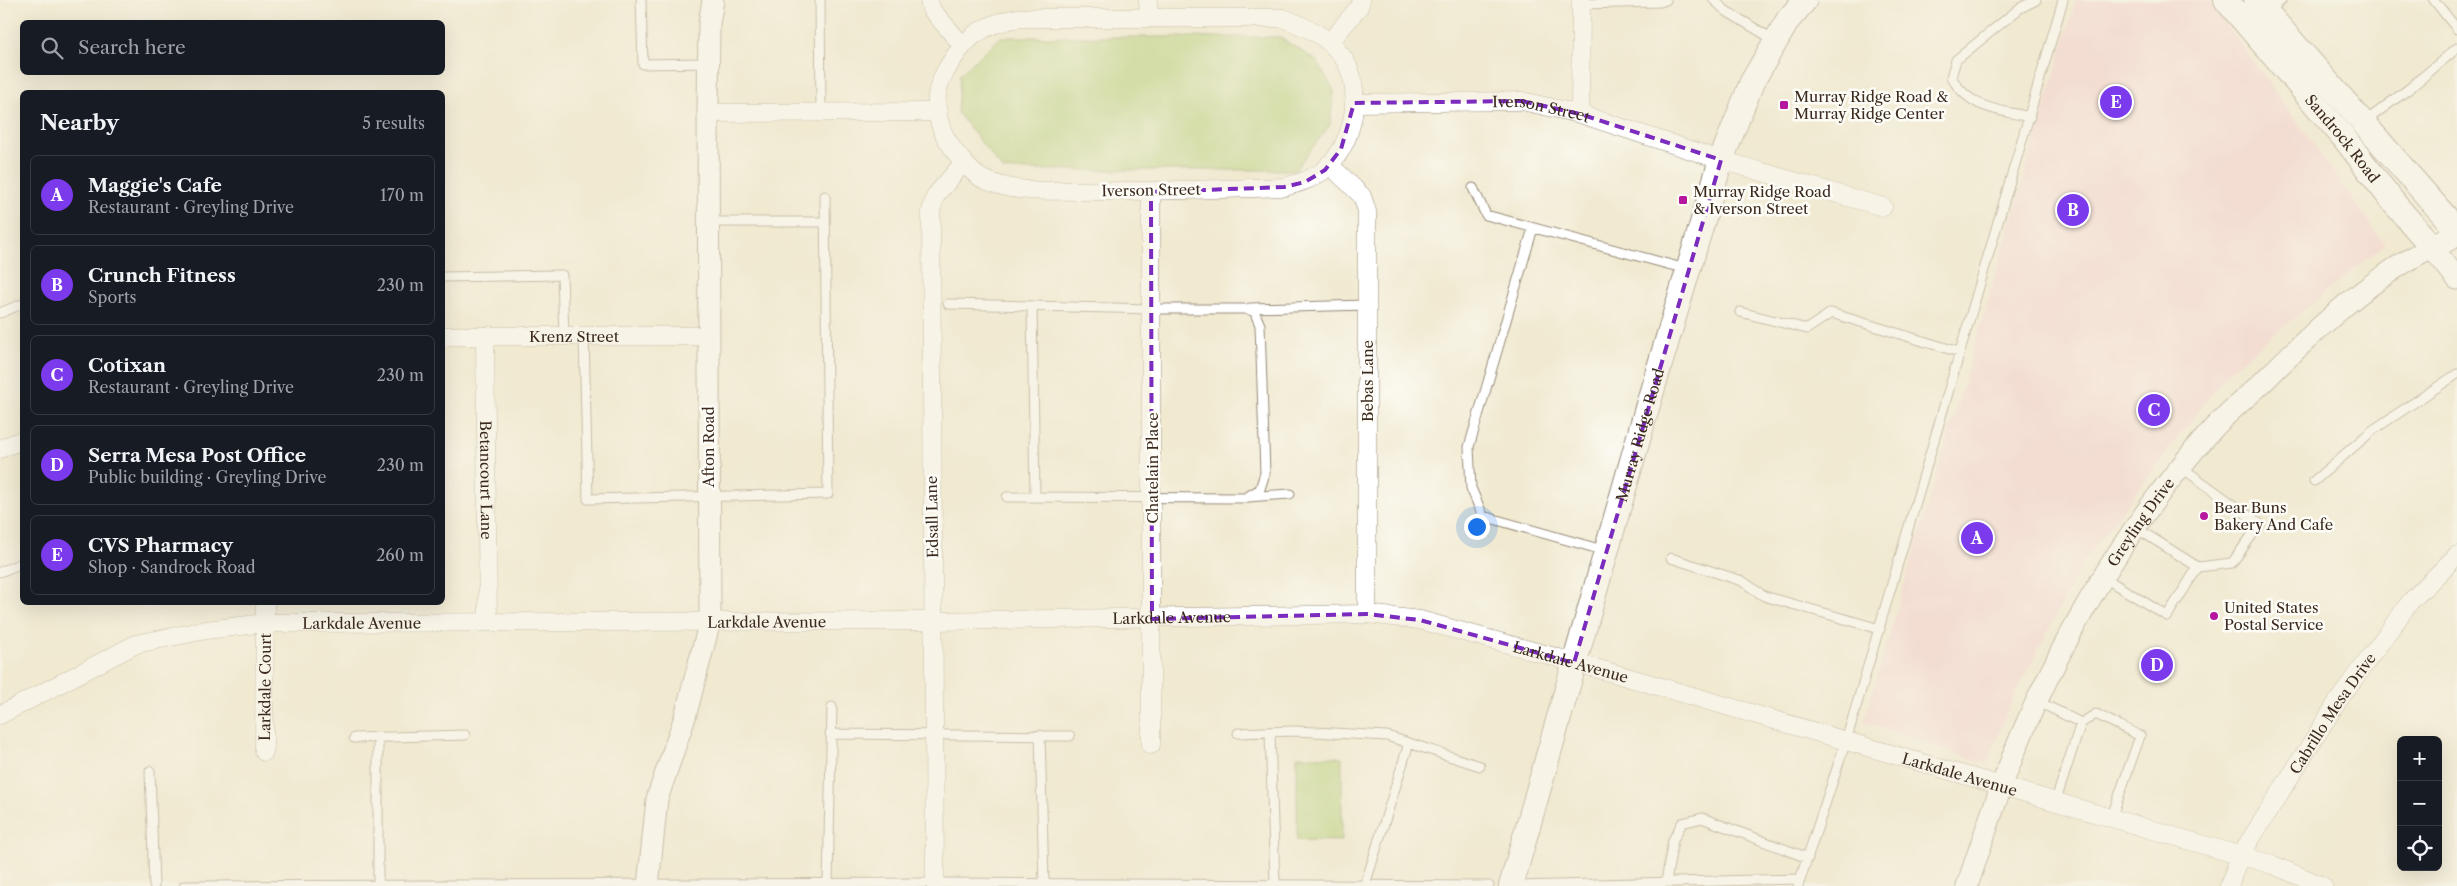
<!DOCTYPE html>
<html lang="en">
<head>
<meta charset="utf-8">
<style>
  body { margin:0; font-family:"Libre Caslon Text",serif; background:#242831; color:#f1f3f6 }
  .controls { position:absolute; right:15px; bottom:15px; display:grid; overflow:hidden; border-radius:8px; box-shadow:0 5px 20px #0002 }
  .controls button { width:45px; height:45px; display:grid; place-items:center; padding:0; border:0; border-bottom:1px solid #363941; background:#171b24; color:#f1f3f6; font:25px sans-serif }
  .you { position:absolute; left:1476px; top:526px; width:18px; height:18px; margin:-12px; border:4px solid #fff; border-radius:50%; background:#1a73e8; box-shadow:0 0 0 8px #1a73e833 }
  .badge { display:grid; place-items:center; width:32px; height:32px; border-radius:50%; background:#7c3aed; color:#fff; font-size:16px; font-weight:700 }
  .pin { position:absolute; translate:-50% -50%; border:2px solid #fff; box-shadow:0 1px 5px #0006 }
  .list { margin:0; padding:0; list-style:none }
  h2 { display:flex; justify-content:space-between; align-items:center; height:65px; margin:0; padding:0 20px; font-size:21px }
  h2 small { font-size:16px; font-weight:400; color:#9ea1a6 }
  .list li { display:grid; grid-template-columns:32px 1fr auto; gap:15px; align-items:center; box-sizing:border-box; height:80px; margin:0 10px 10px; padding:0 10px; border:1px solid #363941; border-radius:8px }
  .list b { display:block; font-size:19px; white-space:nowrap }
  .list p { margin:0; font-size:16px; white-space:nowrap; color:#9ea1a6 }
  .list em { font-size:16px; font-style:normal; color:#9ea1a6 }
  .icon { flex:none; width:28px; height:28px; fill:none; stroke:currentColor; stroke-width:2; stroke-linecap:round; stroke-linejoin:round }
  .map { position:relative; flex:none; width:2457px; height:886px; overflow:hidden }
  .search { position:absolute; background:#171b24; box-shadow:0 5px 20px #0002; left:20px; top:20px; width:425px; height:55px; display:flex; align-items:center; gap:12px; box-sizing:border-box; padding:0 18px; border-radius:8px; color:#9ea1a6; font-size:19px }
  .panel { position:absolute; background:#171b24; box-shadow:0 5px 20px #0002; left:20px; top:90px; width:425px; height:515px; border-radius:8px }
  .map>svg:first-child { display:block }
</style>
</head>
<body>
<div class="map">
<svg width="2457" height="886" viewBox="0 0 2457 886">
  <rect width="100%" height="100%" fill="#fdfcf7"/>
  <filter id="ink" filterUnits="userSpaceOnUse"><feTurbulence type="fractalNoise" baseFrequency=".02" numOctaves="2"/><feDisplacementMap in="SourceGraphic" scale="10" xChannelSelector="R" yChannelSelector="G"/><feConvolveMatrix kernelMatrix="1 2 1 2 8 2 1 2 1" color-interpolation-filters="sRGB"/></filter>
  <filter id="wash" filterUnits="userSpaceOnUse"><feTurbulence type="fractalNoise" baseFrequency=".0096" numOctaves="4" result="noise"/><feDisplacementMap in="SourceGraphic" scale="20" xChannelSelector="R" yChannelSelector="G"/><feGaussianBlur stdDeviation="1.12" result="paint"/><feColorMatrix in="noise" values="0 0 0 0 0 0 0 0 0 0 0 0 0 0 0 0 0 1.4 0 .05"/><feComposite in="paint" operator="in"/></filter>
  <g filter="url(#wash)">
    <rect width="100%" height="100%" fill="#f1ead1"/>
    <path fill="#f7cfd3" d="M2076 0H2209L2385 244 2228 372 2083 562 2009 707 1987 764 1864 722Z"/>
    <path fill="#b2cf76" stroke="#767c4a" d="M1001 37H1279L1317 61 1334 91 1330 125 1295 170H1003L957 112 960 74Z
      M1297 756 1342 757V841L1297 840Z"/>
  </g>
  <g filter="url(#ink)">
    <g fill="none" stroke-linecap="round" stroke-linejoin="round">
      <g stroke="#968a78" stroke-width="11">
        <path id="service" d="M641 0 643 64 708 63
          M820 0 821 112
          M1714 0 1726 11 1776 41
          M2434 0 2457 29
          M1581 4 1660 2 1666 0
          M2266 12 2282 0
          M2030 117C1996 109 1971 110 1951 77L1956 60 2020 8 2036 0
          M2363 123 2410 88 2457 48
          M1473 188 1486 215 1686 269
          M708 222H825
          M1533 228 1469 447 1471 488 1483 516 1606 551
          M442 277 562 275 564 336
          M948 304 1151 309H1245L1254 311 1260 325 1265 473 1260 489 1245 498 1007 497
          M1032 306 1035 497
          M1250 308 1367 305
          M1740 312 1807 329 1831 313 1959 352
          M0 313 22 304
          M584 336 588 499 828 494 825 196
          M2181 467 2260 524 2232 563 2198 567
          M2314 481 2373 430 2457 374
          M1248 497 1290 494
          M1671 558 1742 581 1764 596 1880 629
          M0 572 22 563
          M2103 577 2167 616 2198 567 2136 528
          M2037 701 2081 723 2096 714 2140 736 2111 819
          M1270 732 1275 885
          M1238 733 1296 731 1387 736 1480 766
          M830 734 1070 736
          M1040 735 1044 883
          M354 738 465 735
          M378 738V884
          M150 771 154 886
          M2055 803 2081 723
          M1666 882 1673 840 1682 823 1702 818 1808 858
          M828 883 832 707
          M1365 885 1409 743
          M184 886 935 883 1489 886
          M1517 886 1800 879
          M1798 886 1846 741 2063 0"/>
      </g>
      <g stroke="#968a78" stroke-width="19">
        <g id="minor">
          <path d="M929 0 931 9 962 45"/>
          <path d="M1148 0 1149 18"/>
          <path d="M1019 18H1283C1306 27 1326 35 1341 55 1366 86 1354 147 1323 171 1310 180 1299 183 1284 187 1217 189 1150 192 1082 191 1050 190 1016 194 985 180 970 174 950 147 943 132 935 113 934 92 944 74 963 39 980 24 1019 18Z"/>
          <path d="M1330 42 1359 7 1361 0"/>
          <path id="s1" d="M1354 103 1522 101 1580 114 1721 160 1883 207"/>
          <path d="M708 113 938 112"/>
          <path d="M1580 114 1581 0"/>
          <path d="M1329 164 1362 196 1367 211V614"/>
          <path id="s2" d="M442 336H707"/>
          <path id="s3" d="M485 336 488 622"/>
          <path d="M0 449 22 440"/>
          <path id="s4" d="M0 715 136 644 206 630 265 623 934 621 1367 614 1420 620 1613 673 2273 865 2323 886"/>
          <path d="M1151 745V192"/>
          <path id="s5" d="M264 752 265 602"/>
          <path d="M935 883 931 211 936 195 964 162"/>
          <path id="s6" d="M2229 886 2240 856 2338 701 2410 602 2457 555"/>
        </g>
      </g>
      <g stroke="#968a78" stroke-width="23">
        <g id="tertiary">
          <path d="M648 886 657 799 685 717 710 621 708 108 709 24 713 0"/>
          <path id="s7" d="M1967 886C1987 827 2006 768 2032 711 2078 611 2137 513 2211 431 2228 411 2249 396 2267 378 2316 329 2369 279 2432 247L2457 279"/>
        </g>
      </g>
      <g stroke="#968a78" stroke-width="26">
        <g id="secondary">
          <path id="s8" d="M2226 0 2345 139 2394 203 2432 247 2457 234"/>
          <path d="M2256 0 2457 230"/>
          <path id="s9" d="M1511 886 1649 401 1721 160 1752 82 1788 20 1805 0"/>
        </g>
      </g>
      <use href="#service" stroke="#fff" stroke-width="9"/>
      <use href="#minor" stroke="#fff" stroke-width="18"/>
      <use href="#tertiary" stroke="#fff" stroke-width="21"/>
      <use href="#secondary" stroke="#fff" stroke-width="24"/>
    </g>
  </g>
  <path d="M0 0H2457V886H0ZM1522 101 1580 114 1721 160 1574 663 1420 620 1367 614 1152 619 1151 192 1284 187 1305 182 1325 170 1341 149 1354 103Z" fill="#f1ead1" fill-opacity=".55" fill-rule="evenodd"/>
  <path fill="none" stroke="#7b2cbf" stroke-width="4" stroke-dasharray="10 6" stroke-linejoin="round" d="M1522 101 1580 114 1721 160 1574 663 1420 620 1367 614 1152 619 1151 192 1284 187 1305 182 1325 170 1341 149 1354 103Z"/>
  <g fill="#b5179e" stroke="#fdfcf7" stroke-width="2">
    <rect x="1779" y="100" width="10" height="10" rx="2.5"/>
    <rect x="1678" y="195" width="10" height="10" rx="2.5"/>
    <circle cx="2204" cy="516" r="5"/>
    <circle cx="2214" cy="616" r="5"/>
  </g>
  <g text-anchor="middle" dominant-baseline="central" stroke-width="5" stroke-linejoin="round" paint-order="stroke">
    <g font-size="15" fill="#3b2a1e" stroke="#fdfcf7" text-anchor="start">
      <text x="1794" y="96">Murray Ridge Road &amp;<tspan x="1794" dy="17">Murray Ridge Center</tspan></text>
      <text x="1693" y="191">Murray Ridge Road<tspan x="1693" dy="17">&amp; Iverson Street</tspan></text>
      <text x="2214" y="507">Bear Buns<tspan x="2214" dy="17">Bakery And Cafe</tspan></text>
      <text x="2224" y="607">United States<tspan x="2224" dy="17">Postal Service</tspan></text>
    </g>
    <g font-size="15" fill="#3b2a1e" stroke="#fdfcf7">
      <text stroke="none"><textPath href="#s1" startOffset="188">Iverson Street</textPath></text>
      <text stroke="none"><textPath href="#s8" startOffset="181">Sandrock Road</textPath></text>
      <text transform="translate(1151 190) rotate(-1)">Iverson Street</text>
      <text stroke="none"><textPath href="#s2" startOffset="132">Krenz Street</textPath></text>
      <text transform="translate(1367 381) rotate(-90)">Bebas Lane</text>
      <text stroke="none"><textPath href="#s9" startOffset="469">Murray Ridge Road</textPath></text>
      <text transform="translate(708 447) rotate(-90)">Afton Road</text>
      <text transform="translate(1152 468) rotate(-90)">Chatelain Place</text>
      <text stroke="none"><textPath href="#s3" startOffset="144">Betancourt Lane</textPath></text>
      <text transform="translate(932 517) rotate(-91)">Edsall Lane</text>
      <text stroke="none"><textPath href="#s7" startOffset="405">Greyling Drive</textPath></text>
      <text stroke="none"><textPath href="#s4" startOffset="1191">Larkdale Avenue</textPath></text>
      <text stroke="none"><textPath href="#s4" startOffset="786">Larkdale Avenue</textPath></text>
      <text stroke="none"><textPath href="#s4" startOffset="381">Larkdale Avenue</textPath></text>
      <text stroke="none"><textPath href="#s4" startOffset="1596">Larkdale Avenue</textPath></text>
      <text stroke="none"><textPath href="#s5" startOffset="65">Larkdale Court</textPath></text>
      <text stroke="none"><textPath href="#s6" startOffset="202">Cabrillo Mesa Drive</textPath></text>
      <text stroke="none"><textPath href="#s4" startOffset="2001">Larkdale Avenue</textPath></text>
    </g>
  </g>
</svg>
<div class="controls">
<button>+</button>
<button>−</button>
<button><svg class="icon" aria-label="locate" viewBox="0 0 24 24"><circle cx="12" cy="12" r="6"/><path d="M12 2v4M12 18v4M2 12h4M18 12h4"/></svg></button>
</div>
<div class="you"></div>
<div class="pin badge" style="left:1977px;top:538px">A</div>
<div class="pin badge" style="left:2073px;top:210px">B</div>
<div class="pin badge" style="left:2154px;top:410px">C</div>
<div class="pin badge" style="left:2157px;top:665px">D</div>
<div class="pin badge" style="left:2116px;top:102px">E</div>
<div class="search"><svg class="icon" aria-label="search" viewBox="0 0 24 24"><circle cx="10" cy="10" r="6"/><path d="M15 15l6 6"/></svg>Search here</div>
<section class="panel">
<h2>Nearby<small>5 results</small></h2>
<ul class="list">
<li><span class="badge">A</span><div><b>Maggie's Cafe</b><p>Restaurant · Greyling Drive</p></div><em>170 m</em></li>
<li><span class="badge">B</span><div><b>Crunch Fitness</b><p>Sports</p></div><em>230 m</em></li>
<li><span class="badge">C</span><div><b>Cotixan</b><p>Restaurant · Greyling Drive</p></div><em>230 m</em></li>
<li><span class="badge">D</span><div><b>Serra Mesa Post Office</b><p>Public building · Greyling Drive</p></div><em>230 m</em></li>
<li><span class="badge">E</span><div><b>CVS Pharmacy</b><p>Shop · Sandrock Road</p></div><em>260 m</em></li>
</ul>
</section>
</div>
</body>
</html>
